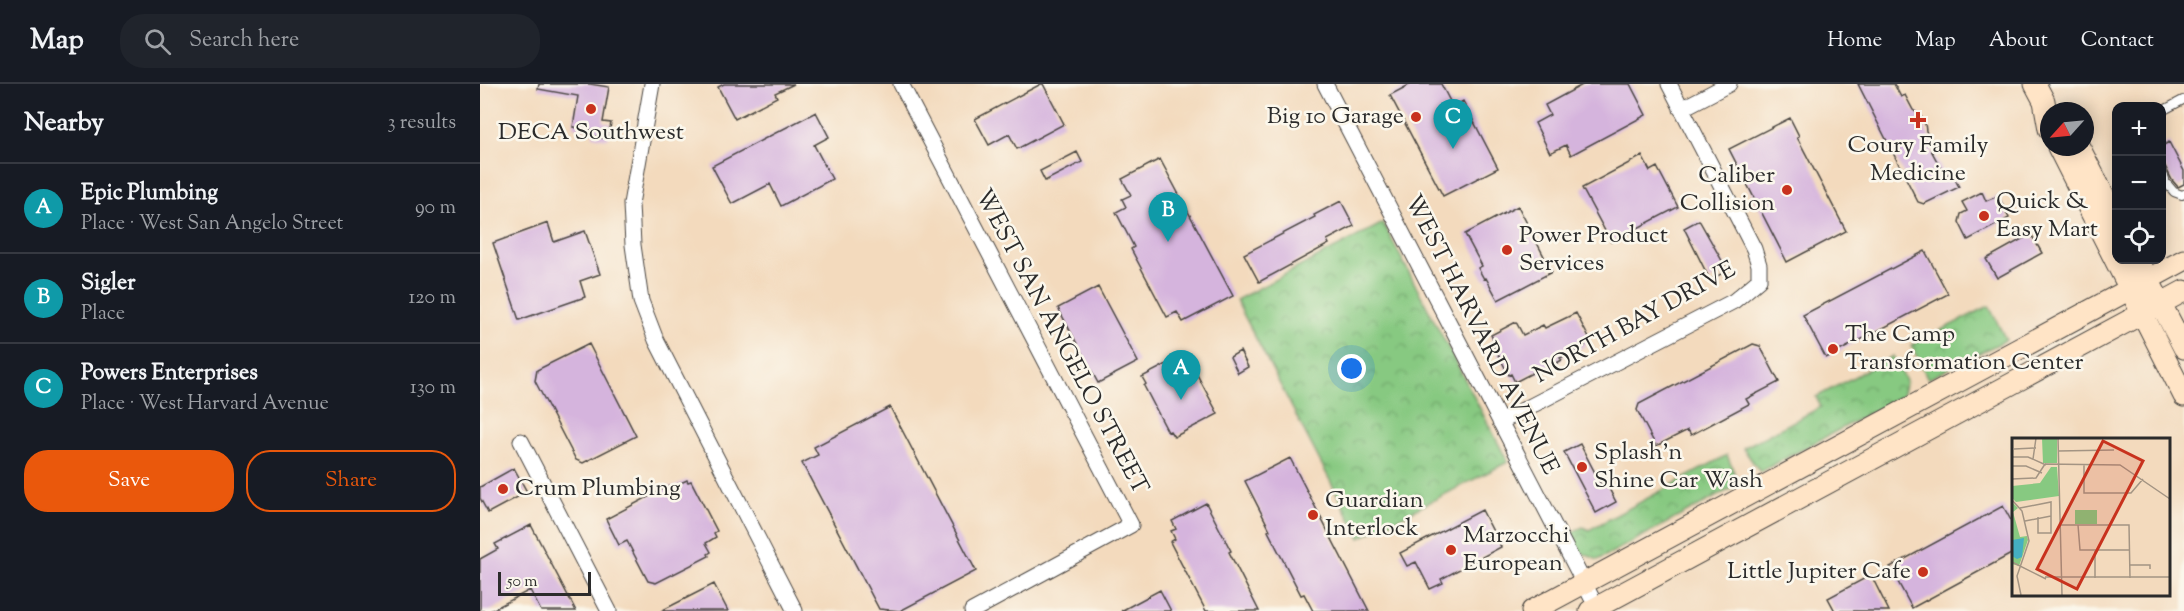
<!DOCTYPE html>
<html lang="en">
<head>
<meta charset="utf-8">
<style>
  body { margin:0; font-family:"Sorts Mill Goudy",serif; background:#20242c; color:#f1f3f6 }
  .controls { position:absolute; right:18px; top:18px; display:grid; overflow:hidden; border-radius:12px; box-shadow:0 3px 15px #0003 }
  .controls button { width:54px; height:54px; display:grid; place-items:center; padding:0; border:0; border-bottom:2px solid #363941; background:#171b24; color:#f1f3f6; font:30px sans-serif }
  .compass { position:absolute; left:1560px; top:18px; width:54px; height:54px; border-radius:50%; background:#171b24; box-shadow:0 3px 15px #0003; rotate:243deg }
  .scale { position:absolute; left:18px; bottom:15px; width:93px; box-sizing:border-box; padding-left:6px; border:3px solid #2b2b2b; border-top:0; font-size:16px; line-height:21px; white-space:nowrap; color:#2b2b2b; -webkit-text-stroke:4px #fbf7ec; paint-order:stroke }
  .you { position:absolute; left:872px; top:285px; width:21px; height:21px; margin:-15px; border:4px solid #fff; border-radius:50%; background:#1a73e8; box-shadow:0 0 0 9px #1a73e833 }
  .badge { display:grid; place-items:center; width:39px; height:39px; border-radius:50%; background:#ea580c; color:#fff; font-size:20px; font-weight:700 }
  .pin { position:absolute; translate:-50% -50px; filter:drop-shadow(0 2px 3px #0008) }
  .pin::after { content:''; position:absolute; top:32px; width:21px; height:18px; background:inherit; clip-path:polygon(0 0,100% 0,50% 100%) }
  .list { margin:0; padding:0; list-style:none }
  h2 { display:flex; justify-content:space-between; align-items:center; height:78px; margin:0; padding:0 24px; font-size:26px }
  h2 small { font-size:20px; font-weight:400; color:#9ea1a6 }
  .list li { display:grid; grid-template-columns:39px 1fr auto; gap:18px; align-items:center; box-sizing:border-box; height:90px; padding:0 24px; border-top:2px solid #363941 }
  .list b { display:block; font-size:22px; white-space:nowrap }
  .list p { margin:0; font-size:20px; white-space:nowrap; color:#9ea1a6 }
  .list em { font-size:20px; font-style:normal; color:#9ea1a6 }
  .actions { display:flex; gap:12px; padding:18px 24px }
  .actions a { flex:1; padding:14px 0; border:2px solid #ea580c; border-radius:24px; text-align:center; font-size:21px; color:#ea580c }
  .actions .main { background:#ea580c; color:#fff }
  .icon { flex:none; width:33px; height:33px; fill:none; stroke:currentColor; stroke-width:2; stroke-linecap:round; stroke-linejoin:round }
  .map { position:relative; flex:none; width:1704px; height:527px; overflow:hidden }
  header { display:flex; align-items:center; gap:36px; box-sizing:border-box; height:84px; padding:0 30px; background:#171b24; border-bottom:2px solid #363941 }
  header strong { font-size:28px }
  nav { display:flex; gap:33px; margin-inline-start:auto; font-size:21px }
  .search { width:420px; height:54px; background:#20242c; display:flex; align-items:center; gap:15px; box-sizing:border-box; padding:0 21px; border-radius:24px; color:#9ea1a6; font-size:22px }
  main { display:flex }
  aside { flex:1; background:#171b24 }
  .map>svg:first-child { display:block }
</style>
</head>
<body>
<header>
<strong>Map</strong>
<div class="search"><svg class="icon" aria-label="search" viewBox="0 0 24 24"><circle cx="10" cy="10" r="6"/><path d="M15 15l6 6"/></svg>Search here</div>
<nav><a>Home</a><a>Map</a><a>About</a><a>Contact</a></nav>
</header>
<main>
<aside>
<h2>Nearby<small>3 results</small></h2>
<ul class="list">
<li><span class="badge" style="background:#0f9aa8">A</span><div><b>Epic Plumbing</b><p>Place · West San Angelo Street</p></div><em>90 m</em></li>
<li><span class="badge" style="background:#0f9aa8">B</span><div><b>Sigler</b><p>Place</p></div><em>120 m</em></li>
<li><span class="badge" style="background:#0f9aa8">C</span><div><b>Powers Enterprises</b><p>Place · West Harvard Avenue</p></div><em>130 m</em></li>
</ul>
<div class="actions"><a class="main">Save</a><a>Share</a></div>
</aside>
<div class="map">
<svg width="1704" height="527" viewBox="0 0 1704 527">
  <defs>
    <pattern id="park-crowns" width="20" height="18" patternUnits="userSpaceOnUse" patternTransform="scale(1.5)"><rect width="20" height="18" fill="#87c981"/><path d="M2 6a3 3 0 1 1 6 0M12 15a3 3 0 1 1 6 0" fill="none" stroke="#6fa36a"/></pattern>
  </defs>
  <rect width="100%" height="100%" fill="#fbf7ec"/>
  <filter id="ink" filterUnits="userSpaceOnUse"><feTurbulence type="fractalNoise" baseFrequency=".0167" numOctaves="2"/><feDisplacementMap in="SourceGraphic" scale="12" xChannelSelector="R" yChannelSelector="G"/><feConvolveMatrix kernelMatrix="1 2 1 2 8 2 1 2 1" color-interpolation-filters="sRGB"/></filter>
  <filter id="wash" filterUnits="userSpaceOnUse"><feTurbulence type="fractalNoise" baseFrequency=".008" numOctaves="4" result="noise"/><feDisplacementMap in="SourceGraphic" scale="24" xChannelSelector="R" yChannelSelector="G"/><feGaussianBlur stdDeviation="1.35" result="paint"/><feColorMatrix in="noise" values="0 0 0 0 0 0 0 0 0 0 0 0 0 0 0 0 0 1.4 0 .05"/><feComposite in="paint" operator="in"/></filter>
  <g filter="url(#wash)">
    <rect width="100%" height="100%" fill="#f3dabd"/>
    <path fill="url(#park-crowns)" stroke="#597a56" stroke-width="1.5" d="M903 139 1028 378 880 454 756 216Z
      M1509 222 1526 256 1448 295 1431 261Z
      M1413 272 1426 297 1422 312 1280 388 1263 364 1341 323 1336 313Z
      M1247 371 1257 396 1256 402 1118 476 1100 468 1090 449 1103 443 1109 446Z"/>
    <g id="blocks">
      <path fill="#d5b4dd" d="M59 0H110L129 3 123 38 131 39 128 55 113 52V46L93 43 98 12 58 5Z
        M244 0H314L295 9 297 13 255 35 238 3Z
        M561 0H563L584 40 537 65 529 50 509 61 495 35Z
        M931 0H961L973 23 983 17 1018 84 963 112 910 11Z
        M1104 0H1150L1166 31 1091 71 1086 61 1070 69 1055 39 1070 31 1065 21Z
        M1378 0H1414L1421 13 1425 11 1433 26 1440 31 1445 39 1446 47 1455 64 1451 66 1465 92 1471 88 1479 103 1444 120 1438 118Z
        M336 28 349 53 334 61 352 95 301 122 290 100 252 120 232 82Z
        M1310 34 1319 52 1317 53 1366 147 1307 178 1249 65Z
        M1689 58 1704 87V100L1698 103 1692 96 1682 76V62Z
        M597 68 602 78 565 97 560 87Z
        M1162 72 1170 87 1177 83 1198 123 1131 158 1102 104Z
        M680 75 753 212 703 238 697 228 687 233 651 165 654 163 636 128 646 123 642 115 651 111 642 95Z
        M1502 108 1506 117 1518 112 1529 134 1488 156 1479 138 1481 130 1487 127 1482 118Z
        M861 117 874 142 847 156 849 160 779 198 764 170 835 133 834 131Z
        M1038 122 1072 188 1018 216 1006 194 1004 195 998 184 1002 182 985 150Z
        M1219 136 1245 182 1241 184 1243 189 1230 196 1204 144Z
        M68 139 74 158 105 147 120 190 100 197 105 213 39 236 13 159Z
        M1551 150 1562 169 1517 194 1506 175Z
        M1445 167 1468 210 1346 274 1323 231Z
        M618 203 658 278 618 299 578 224Z
        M1096 229 1110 256 1104 260 1105 262 1080 274 1082 276 1057 290 1056 287 1035 298 1031 290 1029 291 1014 263 1016 261 1011 251 1036 238 1043 251 1063 241 1065 244Z
        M109 260 156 352 103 379 96 376 55 297 57 286Z
        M1273 260 1280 262 1299 298 1266 315 1269 320 1211 351 1208 346 1176 362 1157 326 1159 320Z
        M760 267 768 283 758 289 750 273Z
        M706 270 738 330 694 353 690 347 688 348 664 302 666 300 662 293Z
        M410 323 496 487 420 527 399 525 322 379 338 371 334 363Z
        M1100 360 1122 402 1126 399 1136 418 1116 429 1084 368Z
        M810 374 889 527H833L824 510 821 511 788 447 790 446 765 397Z
        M34 384 47 408 8 429 0 414V403Z
        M207 396 208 398 211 397 237 447 234 449 236 453 226 459 231 468 228 470 229 472 176 499 168 497 147 457 139 461 126 435 189 402 190 404Z
        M726 419 751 467 749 468 779 527H726L690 458 695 455 691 447 696 445 692 437Z
        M1523 422 1533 440V469L1432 524 1410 483Z
        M1002 426 1021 463 961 495 963 499 950 505 936 478 927 482 920 469Z
        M51 441 96 527H61L50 506 10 527H0V475L18 465 15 460Z
        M1391 491 1409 527H1355L1348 514Z
        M234 500 248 527H181Z
        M680 506 691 527H641Z"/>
    </g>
  </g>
  <g filter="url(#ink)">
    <use href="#blocks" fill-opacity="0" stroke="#494541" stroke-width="1.5"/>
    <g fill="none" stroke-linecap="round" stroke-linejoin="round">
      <g stroke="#494541" stroke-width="10">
        <path id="service" d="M1682 27 1703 16
          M1682 88 1685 95
          M1688 101 1694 108 1702 111 1704 110"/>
      </g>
      <g stroke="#494541" stroke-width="17">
        <path id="minor" d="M172 0 151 120 153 161 161 217 176 256 315 527
          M421 0 651 441 492 527
          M845 0 1117 524
          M1201 25 1249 0
          M1020 338 1254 217 1279 196V181L1274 165 1189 0
          M41 357 129 527"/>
      </g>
      <g stroke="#494541" stroke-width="23">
        <path id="secondary" d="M1555 0 1564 17 1569 45
          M1578 63 1704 312
          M1599 63 1636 135
          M1658 176 1704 264
          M1052 527 1704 176
          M1110 527 1704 207"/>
      </g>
      <use href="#service" stroke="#fff" stroke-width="8"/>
      <use href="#minor" stroke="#fff" stroke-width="15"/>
      <use href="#secondary" stroke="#ffe4c6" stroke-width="21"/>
    </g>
  </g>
  <g fill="#c8321e" stroke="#fbf7ec" stroke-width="2">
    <circle cx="111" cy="25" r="6"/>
    <circle cx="936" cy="33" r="6"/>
    <path d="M1435 27h6v6h6v6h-6v6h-6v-6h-6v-6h6z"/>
    <circle cx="1307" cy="106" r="6"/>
    <circle cx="1504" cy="132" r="6"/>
    <circle cx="1027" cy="166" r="6"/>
    <circle cx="1353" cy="265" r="6"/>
    <circle cx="1102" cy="383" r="6"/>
    <circle cx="23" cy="405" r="6"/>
    <circle cx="833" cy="431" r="6"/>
    <circle cx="971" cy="466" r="6"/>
    <circle cx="1443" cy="488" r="6"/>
  </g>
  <g text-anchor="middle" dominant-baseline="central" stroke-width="5" stroke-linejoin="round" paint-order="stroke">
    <g font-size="24" fill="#2b2b2b" stroke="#fbf7ec" text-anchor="start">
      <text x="924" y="33" text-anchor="end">Big 10 Garage</text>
      <text x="111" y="49" text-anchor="middle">DECA Southwest</text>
      <text x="1438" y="62" text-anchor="middle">Coury Family<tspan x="1438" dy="28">Medicine</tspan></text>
      <text x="1295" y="92" text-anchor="end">Caliber<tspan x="1295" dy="28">Collision</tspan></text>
      <text x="1516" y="118">Quick &amp;<tspan x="1516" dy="28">Easy Mart</tspan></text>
      <text x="1039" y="152">Power Product<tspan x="1039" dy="28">Services</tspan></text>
      <text x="1365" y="251">The Camp<tspan x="1365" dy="28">Transformation Center</tspan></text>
      <text x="1114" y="369">Splash'n<tspan x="1114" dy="28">Shine Car Wash</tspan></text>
      <text x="35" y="405">Crum Plumbing</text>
      <text x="845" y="417">Guardian<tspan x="845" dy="28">Interlock</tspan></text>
      <text x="983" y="452">Marzocchi<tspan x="983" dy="28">European</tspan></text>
      <text x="1431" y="488" text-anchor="end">Little Jupiter Cafe</text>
    </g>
    <g font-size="24" fill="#2b2b2b" stroke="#fbf7ec">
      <text transform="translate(1155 239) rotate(-29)">NORTH BAY DRIVE</text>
      <text transform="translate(1001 251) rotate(63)">WEST HARVARD AVENUE</text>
      <text transform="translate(581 258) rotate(62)">WEST SAN ANGELO STREET</text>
    </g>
  </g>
  <g transform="translate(1532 354)">
    <rect width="158" height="158" fill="#f3dabd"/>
    <path d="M30 0H45V25H31ZM39 29H45L47 58 4 64 0 60V48L28 45ZM0 64 6 70 1 74 8 99 15 98 16 102 7 128 0 126Z" fill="#87c981"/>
    <path d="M63 72H85V86H63Z" fill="#87c981"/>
    <path d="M12 100 10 119 5 121 0 118V102Z" fill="#44afc2"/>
    <path fill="none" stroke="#a39483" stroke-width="1.5" d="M46 0 50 157M2 11 24 10M46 13 102 12M0 19H16L34 27M21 21 24 0M33 26 108 27 158 61M72 27V55H119L131 41M0 28H14L30 35M0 41 24 40 33 26M0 62 10 73 17 103 5 138 9 157M8 70 39 64V95H26V79M13 83 39 78M48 87H117L118 140M66 87 68 112H117M83 113V140M0 124 34 141M118 127H138V131M33 139H158"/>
    <path fill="#c8321e" fill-opacity="0.15" stroke="#c8321e" stroke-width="3" d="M91 3 131 23 65 151 25 131Z"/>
    <rect width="158" height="158" fill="none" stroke="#2b2b2b" stroke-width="3"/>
  </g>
</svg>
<div class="controls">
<button>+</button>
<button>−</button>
<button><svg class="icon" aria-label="locate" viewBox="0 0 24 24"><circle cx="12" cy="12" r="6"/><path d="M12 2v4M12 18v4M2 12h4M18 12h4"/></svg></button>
</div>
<svg class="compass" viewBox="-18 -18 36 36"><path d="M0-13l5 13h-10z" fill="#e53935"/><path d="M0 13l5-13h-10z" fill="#9ea1a6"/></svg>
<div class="scale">50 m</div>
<div class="you"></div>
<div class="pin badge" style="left:701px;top:316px;background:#0f9aa8">A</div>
<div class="pin badge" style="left:688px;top:158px;background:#0f9aa8">B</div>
<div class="pin badge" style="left:973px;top:65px;background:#0f9aa8">C</div>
</div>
</main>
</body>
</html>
